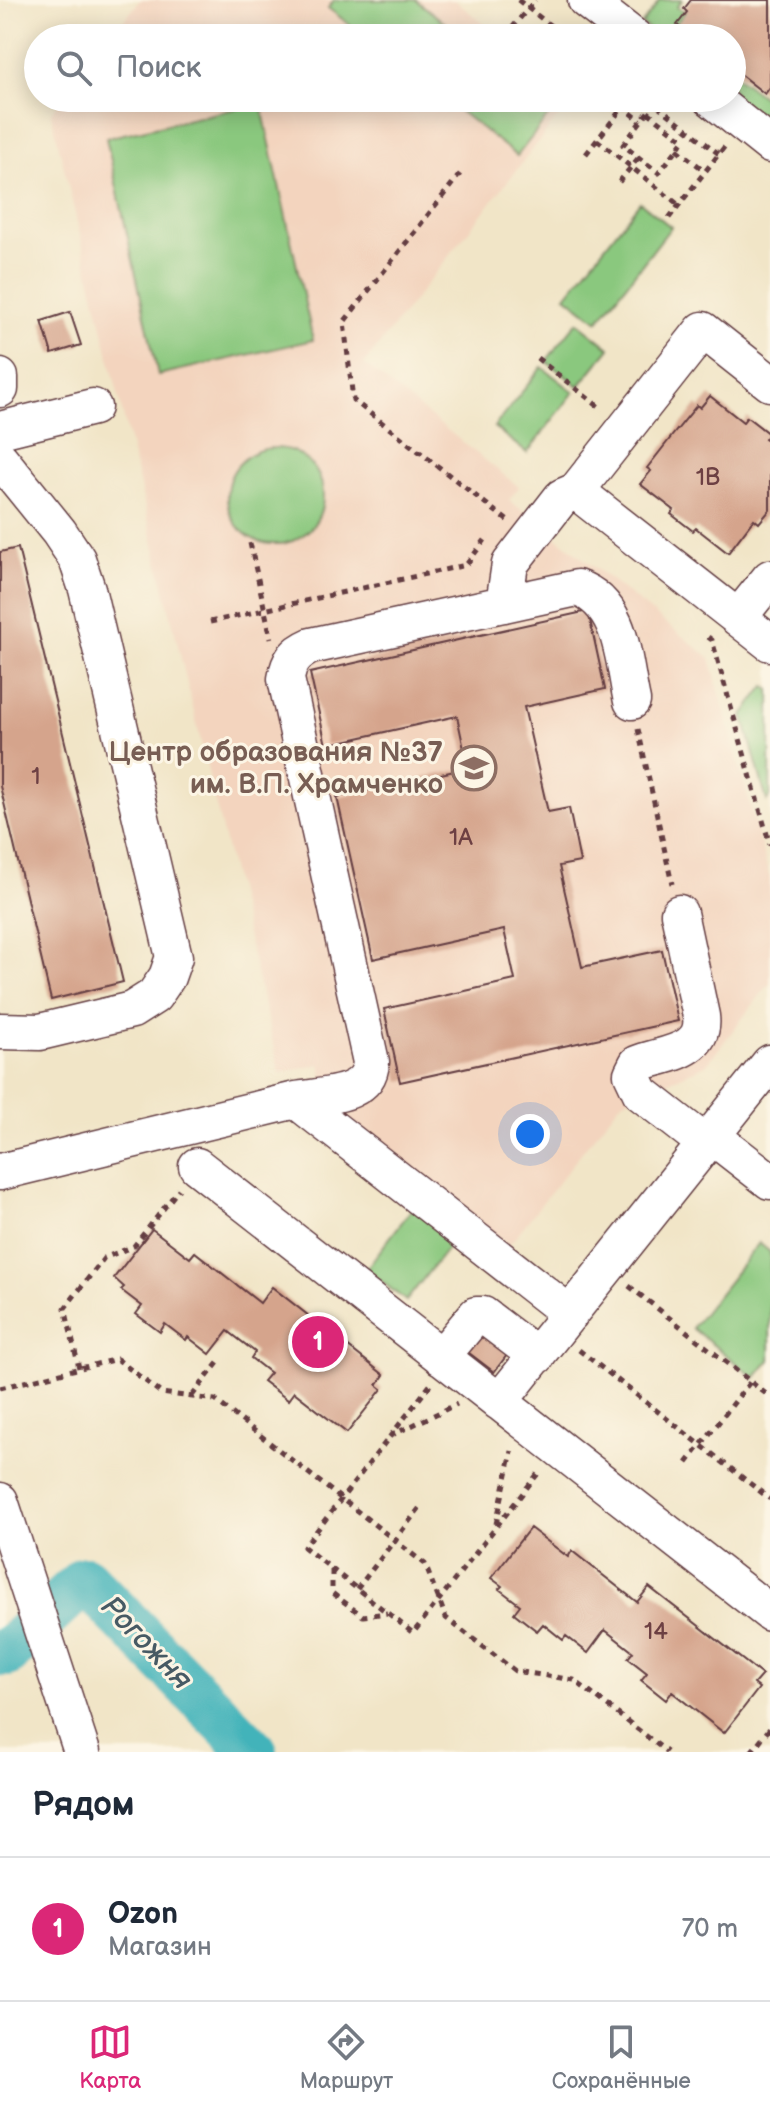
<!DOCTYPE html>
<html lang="ru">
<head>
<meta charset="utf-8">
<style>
  body { margin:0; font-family:"Balsamiq Sans",sans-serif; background:#f2f2f3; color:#1f2937 }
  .you { position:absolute; left:530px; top:1134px; width:28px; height:28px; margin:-20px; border:6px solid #fff; border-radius:50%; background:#1a73e8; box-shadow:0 0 0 12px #1a73e833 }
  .badge { display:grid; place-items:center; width:52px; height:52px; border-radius:50%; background:#db2777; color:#fff; font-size:26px; font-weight:700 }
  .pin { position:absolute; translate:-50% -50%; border:4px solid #fff; box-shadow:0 2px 8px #0006 }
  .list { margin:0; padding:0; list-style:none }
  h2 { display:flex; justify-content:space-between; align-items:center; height:104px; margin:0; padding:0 32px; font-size:34px }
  h2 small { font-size:26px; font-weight:400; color:#747a83 }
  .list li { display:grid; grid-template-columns:52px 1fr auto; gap:24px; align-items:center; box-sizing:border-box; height:144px; padding:0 32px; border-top:2px solid #e0e1e3 }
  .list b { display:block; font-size:30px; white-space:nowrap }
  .list p { margin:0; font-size:26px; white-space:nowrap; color:#747a83 }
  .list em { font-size:26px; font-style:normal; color:#747a83 }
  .icon { flex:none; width:44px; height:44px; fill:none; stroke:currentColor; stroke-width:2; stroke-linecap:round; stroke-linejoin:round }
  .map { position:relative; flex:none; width:770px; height:1752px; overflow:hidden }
  .search { position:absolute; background:#fff; box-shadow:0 4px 20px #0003; left:24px; right:24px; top:24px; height:88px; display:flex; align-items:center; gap:20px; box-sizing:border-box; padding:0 28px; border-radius:44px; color:#747a83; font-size:30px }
  .sheet { height:248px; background:#fff }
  nav { display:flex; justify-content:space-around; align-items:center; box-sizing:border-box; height:112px; border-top:2px solid #e0e1e3; background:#fff; font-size:22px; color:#747a83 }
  nav a { display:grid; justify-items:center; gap:4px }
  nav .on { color:#db2777 }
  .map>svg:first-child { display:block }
</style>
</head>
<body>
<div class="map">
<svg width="770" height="1752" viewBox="0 0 770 1752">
  <rect width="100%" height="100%" fill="#fcf5e5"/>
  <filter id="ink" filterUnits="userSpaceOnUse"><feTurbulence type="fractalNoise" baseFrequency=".0125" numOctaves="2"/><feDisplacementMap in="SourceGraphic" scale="16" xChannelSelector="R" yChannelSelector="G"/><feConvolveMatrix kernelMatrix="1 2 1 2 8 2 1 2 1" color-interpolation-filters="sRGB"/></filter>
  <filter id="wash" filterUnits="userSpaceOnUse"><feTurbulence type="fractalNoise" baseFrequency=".006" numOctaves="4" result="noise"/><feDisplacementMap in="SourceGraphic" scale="32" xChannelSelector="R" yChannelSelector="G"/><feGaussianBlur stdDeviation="1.8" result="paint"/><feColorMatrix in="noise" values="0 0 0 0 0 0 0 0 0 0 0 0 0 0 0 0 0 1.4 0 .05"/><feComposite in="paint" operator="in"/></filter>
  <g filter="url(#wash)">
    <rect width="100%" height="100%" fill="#f1e5c7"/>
    <path fill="#f3d4be" d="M140 0H454L502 38H110Z
      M63 98H573L364 364 519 487 509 500 710 658 770 879V983L706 1065 622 1101 509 1245 328 1103 320 1064 280 1073 51 113Z"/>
    <path fill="#8ac87e" stroke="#6a7454" stroke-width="2" d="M334 0H416L445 23 433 38H367L328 8Z
      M660 0H682L677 7 685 12 675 25 678 28 671 38H660L642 24Z
      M732 73 766 99 770 95V124L732 95Z
      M443 98H555L560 101 517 156Z
      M261 103 313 340 158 375 106 138Z
      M640 202 671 227 598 321 566 296Z
      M577 322 610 348 579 386 546 361Z
      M542 367 574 392 527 453 494 427Z
      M227 496a48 48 0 1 1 96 0a48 48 0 1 1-96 0Z
      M765 686 770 690V797L767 801 743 715Z
      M415 1205 456 1237 406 1301 366 1269Z
      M759 1243 770 1252V1360L755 1378 692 1328Z"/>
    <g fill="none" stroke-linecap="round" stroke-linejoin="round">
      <path stroke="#43b3ba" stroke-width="48" d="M0 1652 6 1653 85 1580 254 1752"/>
    </g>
    <g id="blocks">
      <path fill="#d5a48c" d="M691 0H770V87L765 94 732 68V38H694L677 25 687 12 684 9Z
        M70 312 81 345 52 354 42 321Z
        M710 396 743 422 747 417 769 434 765 439 770 443V510L759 523 754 519 728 553 696 528 693 531 671 514 674 510 640 484 651 471 647 468 672 436 697 405 700 408Z
        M18 548 123 982 51 1000 0 786V552Z
        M588 611 605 689 524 707 548 812 569 808 580 862 559 866 582 967 662 950 678 1021 400 1082 384 1009 515 980 504 930 373 959 337 797 468 768 457 716 326 745 310 673Z
        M152 1229 190 1258 195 1252 260 1303 272 1287 384 1375 377 1385 382 1389 347 1433 294 1392 288 1400 263 1381 270 1373 251 1358 255 1352 228 1331 210 1354 188 1337 186 1340 165 1324 160 1332 136 1314 142 1306 121 1290 124 1287 114 1278Z
        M480 1321 513 1347 494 1372 460 1346Z
        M530 1528 568 1557 572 1551 637 1602 649 1587 762 1675 754 1684 759 1688 724 1733 672 1692 666 1700 641 1680 647 1673 628 1658 633 1652 605 1630 588 1653 566 1636 563 1640 543 1624 537 1631 514 1613 520 1605 499 1589 502 1586 491 1578Z"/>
    </g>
  </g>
  <g filter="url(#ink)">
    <use href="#blocks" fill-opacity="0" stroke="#633d42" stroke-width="2"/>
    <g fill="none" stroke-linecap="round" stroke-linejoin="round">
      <g stroke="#633d42" stroke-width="39">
        <path id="minor" d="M586 0 635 38
          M711 98 770 145
          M0 377V389
          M770 383 703 330 576 491 770 643
          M0 430 93 407
          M0 459 59 532 77 559 87 589 174 957 167 977 154 996 132 1010 40 1032 0 1031
          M504 604 510 564 562 497 576 491
          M738 618 770 578
          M679 913 701 1016C706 1054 660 1054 637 1064L632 1074 641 1093 705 1143
          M296 1100C324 1095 369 1097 371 1062L286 679C289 661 295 653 311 646L577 588C623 603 623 662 632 701
          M712 1136 770 1181
          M197 1166 770 1613
          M0 1172 296 1100 570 1314
          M441 1357 476 1315H483L537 1356
          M499 1402 770 1063
          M0 1501 82 1752"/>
      </g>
      <path stroke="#633d42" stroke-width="5" stroke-dasharray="6 6" stroke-linecap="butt" d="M518 0 566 38
        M546 25 554 38
        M512 28 535 0
        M677 38 684 30
        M612 98 641 121
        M648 98 719 154
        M648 112 684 140 659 173 623 145Z
        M597 140 679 205
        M677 149 705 171
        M586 154 630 98
        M460 174 344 322 353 400 508 521
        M619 182 639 157
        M669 218 725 146
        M537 358 603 410
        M250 543 271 638
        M210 622 466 565 485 540
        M708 637 712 640 770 845
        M638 729 672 884
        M629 1286 770 1397
        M579 1350 770 1499
        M79 1368 65 1308 104 1258 134 1246 179 1189
        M430 1385 304 1547 413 1633 540 1471
        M0 1388 117 1359 161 1393 215 1400 425 1564 446 1618 515 1671 574 1680 667 1752
        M192 1396 221 1359
        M390 1436 457 1404
        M687 1463 750 1382
        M496 1524 512 1451
        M332 1570V1593L363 1616 387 1613
        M357 1589 421 1506
        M751 1752 770 1728"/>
      <use href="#minor" stroke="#fff" stroke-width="36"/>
    </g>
  </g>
  <defs>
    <g id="school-ring" transform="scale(2.3)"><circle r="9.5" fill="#fcf5e5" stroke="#8d6e63" stroke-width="1.5"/><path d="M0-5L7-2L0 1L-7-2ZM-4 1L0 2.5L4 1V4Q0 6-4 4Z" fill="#8d6e63"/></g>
  </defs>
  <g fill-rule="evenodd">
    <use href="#school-ring" x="474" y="768"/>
  </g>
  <g text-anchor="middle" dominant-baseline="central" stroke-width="6" stroke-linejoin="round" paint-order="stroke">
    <g font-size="24" fill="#6d4043">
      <text x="708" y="477">1В</text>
      <text x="36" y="776">1</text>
      <text x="461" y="837">1А</text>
      <text x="656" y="1631">14</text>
    </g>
    <g font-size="28" font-weight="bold" fill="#785e54" stroke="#fcf5e5" text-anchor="end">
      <text x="443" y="752">Центр образования №37<tspan x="443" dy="32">им. В.П. Храмченко</tspan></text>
    </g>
    <g font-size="30" font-style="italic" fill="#475a64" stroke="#fcf5e5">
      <text transform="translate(146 1643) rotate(46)">Рогожня</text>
    </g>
  </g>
</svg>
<div class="you"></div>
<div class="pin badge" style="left:318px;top:1342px">1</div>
<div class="search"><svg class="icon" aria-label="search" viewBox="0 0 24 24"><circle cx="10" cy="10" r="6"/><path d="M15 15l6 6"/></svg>Поиск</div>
</div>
<section class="sheet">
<h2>Рядом<small></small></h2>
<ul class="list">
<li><span class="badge">1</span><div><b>Ozon</b><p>Магазин</p></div><em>70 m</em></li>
</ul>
</section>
<nav>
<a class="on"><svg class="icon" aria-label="map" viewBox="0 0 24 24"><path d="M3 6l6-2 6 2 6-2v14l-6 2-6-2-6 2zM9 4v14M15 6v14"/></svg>Карта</a>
<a><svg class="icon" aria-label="directions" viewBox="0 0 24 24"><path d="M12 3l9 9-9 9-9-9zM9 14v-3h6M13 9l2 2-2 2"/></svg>Маршрут</a>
<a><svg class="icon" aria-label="saved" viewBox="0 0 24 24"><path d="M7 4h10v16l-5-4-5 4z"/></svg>Сохранённые</a>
</nav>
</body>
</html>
